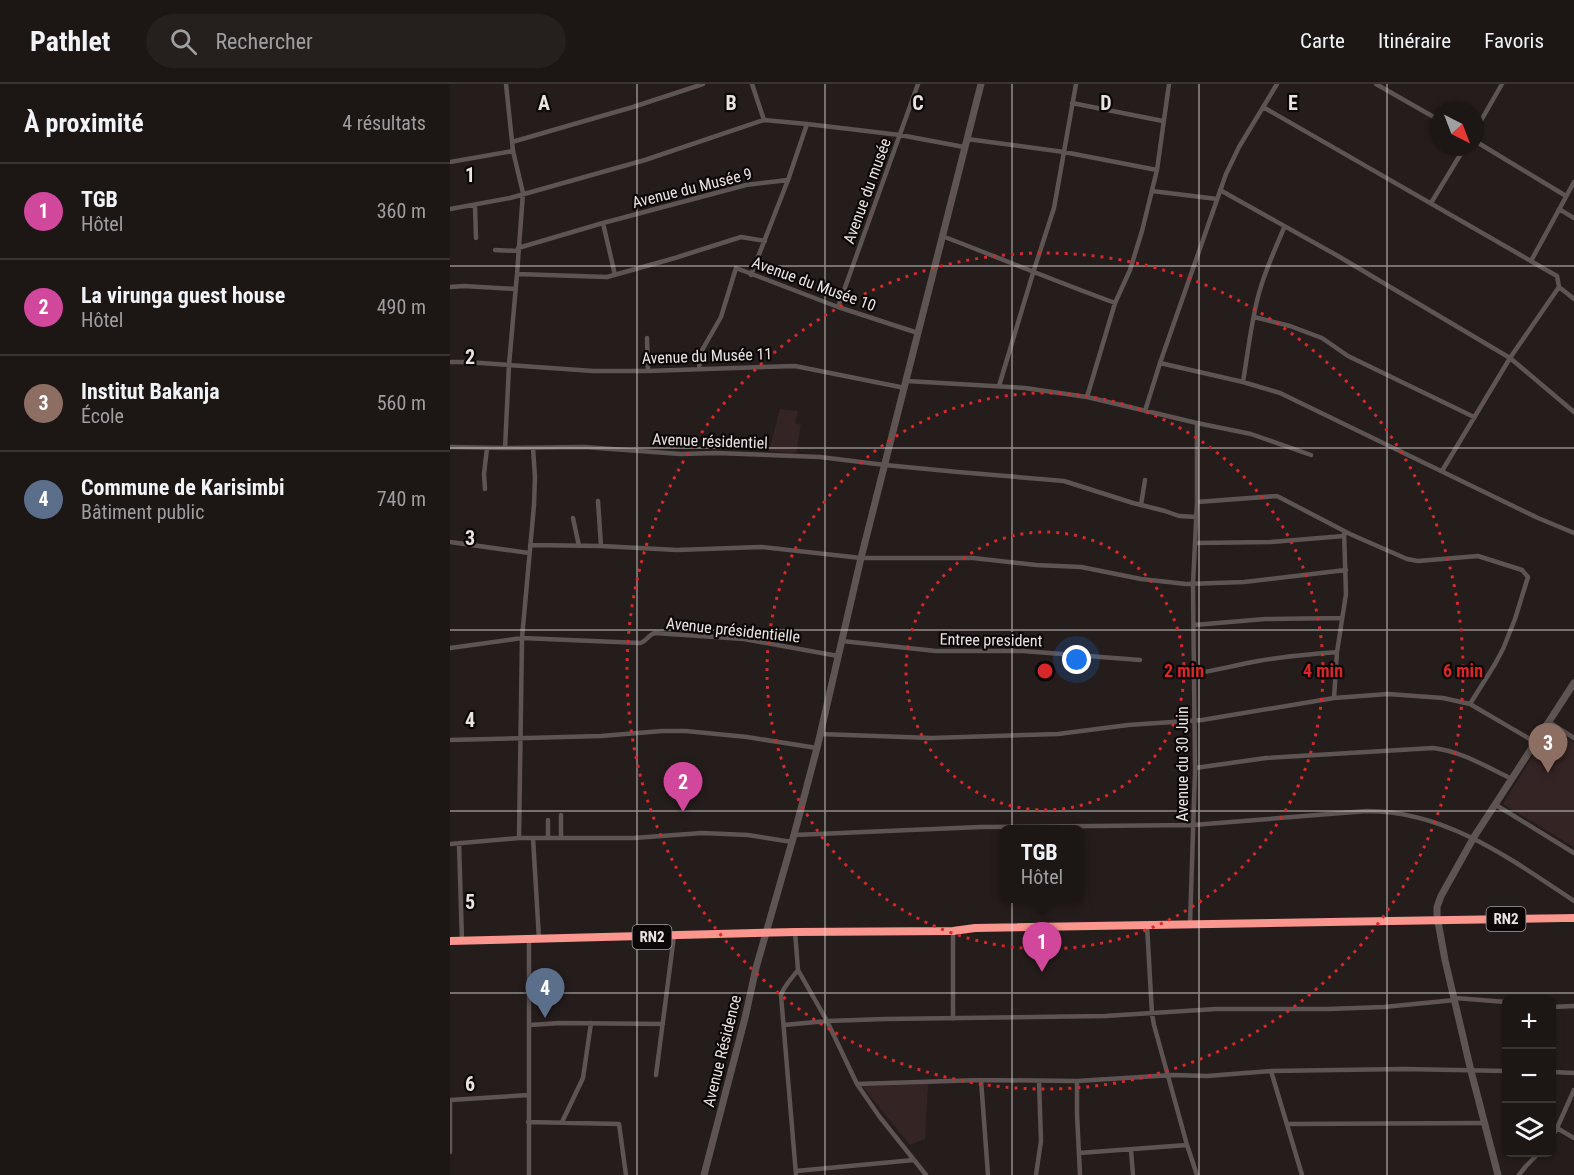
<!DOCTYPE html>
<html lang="fr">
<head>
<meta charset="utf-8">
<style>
  body { margin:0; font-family:"Roboto Condensed",sans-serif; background:#251f1e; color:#f1f3f6 }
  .controls { position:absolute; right:18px; bottom:18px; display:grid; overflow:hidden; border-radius:9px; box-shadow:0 2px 4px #0004 }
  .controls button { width:54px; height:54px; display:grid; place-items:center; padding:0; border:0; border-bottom:2px solid #3a3534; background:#1c1615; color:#f1f3f6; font:30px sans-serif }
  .compass { position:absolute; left:980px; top:18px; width:54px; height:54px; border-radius:50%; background:#1c1615; box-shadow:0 2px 4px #0004; rotate:138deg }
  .you { position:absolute; left:627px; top:576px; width:21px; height:21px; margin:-15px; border:4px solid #fff; border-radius:50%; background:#1a73e8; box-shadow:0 0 0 9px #1a73e833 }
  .badge { display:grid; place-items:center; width:39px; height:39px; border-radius:50%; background:#2563eb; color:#fff; font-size:20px; font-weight:700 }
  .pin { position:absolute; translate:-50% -50px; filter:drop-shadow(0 2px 3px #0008) }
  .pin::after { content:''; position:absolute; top:32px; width:21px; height:18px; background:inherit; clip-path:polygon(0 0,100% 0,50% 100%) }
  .popup { position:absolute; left:550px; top:741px; width:84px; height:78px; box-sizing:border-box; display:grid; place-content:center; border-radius:9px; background:#1c1615; filter:drop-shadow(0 2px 4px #0005); font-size:20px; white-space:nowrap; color:#a09fa0 }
  .popup b { font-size:22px; color:#f1f3f6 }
  .popup::after { content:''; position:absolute; left:50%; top:100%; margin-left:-12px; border:12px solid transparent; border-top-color:#1c1615 }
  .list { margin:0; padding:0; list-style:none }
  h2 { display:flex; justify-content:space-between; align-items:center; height:78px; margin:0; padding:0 24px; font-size:26px }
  h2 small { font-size:20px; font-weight:400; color:#a09fa0 }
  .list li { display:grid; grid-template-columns:39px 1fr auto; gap:18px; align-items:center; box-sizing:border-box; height:96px; padding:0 24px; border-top:2px solid #3a3534 }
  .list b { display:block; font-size:22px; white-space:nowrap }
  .list p { margin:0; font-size:20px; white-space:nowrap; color:#a09fa0 }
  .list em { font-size:20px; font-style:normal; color:#a09fa0 }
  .icon { flex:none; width:33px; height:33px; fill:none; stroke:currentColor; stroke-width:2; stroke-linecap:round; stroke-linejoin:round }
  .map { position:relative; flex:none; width:1124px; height:1091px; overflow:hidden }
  header { display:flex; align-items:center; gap:36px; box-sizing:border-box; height:84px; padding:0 30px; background:#1c1615; border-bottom:2px solid #3a3534 }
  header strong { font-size:28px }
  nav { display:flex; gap:33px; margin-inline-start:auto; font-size:21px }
  .search { width:420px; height:54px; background:#251f1e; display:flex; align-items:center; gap:15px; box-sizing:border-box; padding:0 21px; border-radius:33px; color:#a09fa0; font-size:22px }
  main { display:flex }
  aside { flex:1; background:#1c1615 }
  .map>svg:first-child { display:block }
</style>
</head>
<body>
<header>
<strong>Pathlet</strong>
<div class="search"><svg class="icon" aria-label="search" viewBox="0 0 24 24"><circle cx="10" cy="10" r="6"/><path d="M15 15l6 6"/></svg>Rechercher</div>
<nav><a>Carte</a><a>Itinéraire</a><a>Favoris</a></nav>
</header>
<main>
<aside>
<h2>À proximité<small>4 résultats</small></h2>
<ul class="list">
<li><span class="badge" style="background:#d1479c">1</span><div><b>TGB</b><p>Hôtel</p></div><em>360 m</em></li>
<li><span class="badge" style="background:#d1479c">2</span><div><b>La virunga guest house</b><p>Hôtel</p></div><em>490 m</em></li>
<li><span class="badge" style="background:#8d6e63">3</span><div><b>Institut Bakanja</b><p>École</p></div><em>560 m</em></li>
<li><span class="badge" style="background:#5c6f8a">4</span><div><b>Commune de Karisimbi</b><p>Bâtiment public</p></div><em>740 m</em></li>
</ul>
</aside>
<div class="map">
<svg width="1124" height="1091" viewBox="0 0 1124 1091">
  <rect width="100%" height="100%" fill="#251d1c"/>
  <path fill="#342524" d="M330 325 348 327 345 339 351 341 346 369 319 367Z
    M1100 644 1124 659V763L1053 720Z
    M478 1000 475 1055 460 1061 412 1002Z"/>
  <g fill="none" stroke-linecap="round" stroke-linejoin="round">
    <path stroke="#5e5453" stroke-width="4.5" d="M302 0 314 36
      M926 0 989 36
      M622 19 713 37
      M813 23 1107 192 1109 203 1060 274 992 387
      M1025 47 1052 0
      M517 55 614 68 707 86
      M1025 57 1116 112
      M62 58 183 23 253 0
      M0 78 63 67
      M770 106 888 172 1060 274 1124 328
      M702 107 767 115
      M981 119 1015 63
      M25 121 26 154
      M0 125 60 114 195 76 314 36 357 40 450 51 514 63
      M1109 125 1124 134
      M153 139 165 191
      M492 152C550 174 607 198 665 219
      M68 164 153 139 296 101 338 96
      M45 166 68 167
      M1081 177 1124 98
      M67 190 157 193 225 174 291 153 315 157
      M301 191 338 96 357 40
      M0 203 14 202 66 205
      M1109 203 1124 215
      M388 223 468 0
      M804 233 840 242 872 254 898 272 1024 333
      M197 254 198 287
      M0 278H16L143 287H198L345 282 455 304
      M710 279 793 298 830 309 1088 434 1124 449
      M249 284 251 268 271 233 286 184 388 223 468 249
      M457 297 575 304 637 313 747 339 801 350 861 371
      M793 298C798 268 801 238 809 209 815 187 825 165 834 144
      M549 302 583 189 604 124 626 0
      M637 313 665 219 680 186 692 147 707 86 719 0
      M695 327 710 279 776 90 789 63 827 0
      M0 363 55 364 134 363 231 370 266 369 370 373 435 381 508 388 614 397 683 419 715 427 729 432 746 433
      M55 364 59 281 67 190 73 109 63 67 56 0
      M35 405 34 390 37 364
      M148 417 151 462
      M747 418 827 412 900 450 957 475 968 477 1028 472 1072 486 1078 493 1065 535 1053 565 1045 580 1020 620
      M691 421 695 396
      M123 434 129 462
      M0 458 79 469
      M745 459 821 458 894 452
      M80 461 151 462 227 466 311 463 411 474H523L586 481 631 483 691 495 736 500 794 498 896 486
      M744 541 815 535 892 534
      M392 557 486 567H573L690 576
      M0 564 72 554 190 559C196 558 199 550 205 549L294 555 388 572
      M744 590C766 586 787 581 808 577 834 572 861 570 887 568
      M884 614 887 568 896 510 894 447
      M1099 638 1124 654
      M370 650 481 654 608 650 678 641 752 636 884 614 938 610 993 614 1020 620 1085 658
      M0 656 151 652 212 647H236L297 653 367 664
      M745 684 816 674 983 664C1011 667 1037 683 1062 695
      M1046 721 1124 769
      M344 751 530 743 743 741 917 727C996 727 1061 775 1124 817
      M69 754 72 554 84 421 85 393 83 364
      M83 754 89 855
      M98 754V736
      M111 754V731
      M9 759 12 857
      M0 760 69 754H184L252 749 298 751 342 758
      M740 840 745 687 743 500 747 418V339
      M697 841 702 930 704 941 737 1061 747 1091
      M345 848 348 886 377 937 407 1000 429 1032 476 1091
      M79 855V1091
      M1005 914 1056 918
      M1102 923 1124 922
      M503 935V847
      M80 941 110 939 213 940
      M334 941 377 937 435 935 655 932 766 925H878L934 923 1005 916
      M821 987 852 1091
      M1102 988 1124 989
      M206 991 224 852
      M531 996 538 1091
      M627 997V1030L630 1091
      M407 1000 531 996 627 997 723 991 757 992 821 987 954 985 1056 987
      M0 1016 79 1011
      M78 1038 169 1040 176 1091
      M112 1038 133 994 141 939
      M837 1040 1034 1039
      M1107 1044 1124 1054
      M1102 1053 1107 1044 1124 1006
      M681 1066 683 1091
      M0 1068V1016
      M629 1069 737 1061
      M346 1087 464 1076
      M346 1091 331 911C334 902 342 894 348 886
      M586 1091 591 1057 589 997
      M1069 1091 1076 1082 1090 1068"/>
    <path stroke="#5e5453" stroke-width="7" d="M254 1091 295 934 306 884 344 751 367 664 411 474 531 0
      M1048 1091 1021 987 995 876 987 832V823L991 812 1024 753 1124 599"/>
    <path stroke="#fa968e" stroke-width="8" d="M0 857 345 848 503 847 525 844C724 840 924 836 1124 834"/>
  </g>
  <path fill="none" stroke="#e9e3e2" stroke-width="1.5" stroke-opacity="0.55" d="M187 0V1091M375 0V1091M562 0V1091M749 0V1091M937 0V1091M0 182H1124M0 364H1124M0 546H1124M0 727H1124M0 909H1124"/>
  <g fill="none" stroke="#d62828" stroke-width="3" stroke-dasharray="3 6">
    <circle cx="595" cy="587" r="139"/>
    <circle cx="595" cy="587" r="278"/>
    <circle cx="595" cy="587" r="418"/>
  </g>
  <g text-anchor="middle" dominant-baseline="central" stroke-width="4.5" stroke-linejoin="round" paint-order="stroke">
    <g fill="#0c0808" stroke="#a7a1a1" stroke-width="1.5">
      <rect x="1036.5" y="823" width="39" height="24" rx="4.5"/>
      <rect x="182.5" y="841" width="39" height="24" rx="4.5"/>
    </g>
    <g font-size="15" font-weight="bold" fill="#e9e3e2">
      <text x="1056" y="835">RN2</text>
      <text x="202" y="853">RN2</text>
    </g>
    <g font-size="16" fill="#e9e3e2" stroke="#0c0808">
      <text transform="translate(242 104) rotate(-14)">Avenue du Musée 9</text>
      <text transform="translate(417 107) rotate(-70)">Avenue du musée</text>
      <text transform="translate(364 200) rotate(20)">Avenue du Musée 10</text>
      <text transform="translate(257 272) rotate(-2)">Avenue du Musée 11</text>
      <text transform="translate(260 357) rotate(2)">Avenue résidentiel</text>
      <text transform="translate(283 546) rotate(6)">Avenue présidentielle</text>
      <text transform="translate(541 556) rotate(1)">Entree president</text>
      <text transform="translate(732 680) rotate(-90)">Avenue du 30 Juin</text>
      <text transform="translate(272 967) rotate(-76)">Avenue Résidence</text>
    </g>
  </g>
  <g font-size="20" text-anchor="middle" font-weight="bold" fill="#e9e3e2" stroke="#0c0808" stroke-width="4.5" stroke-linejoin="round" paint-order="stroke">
    <text x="94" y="26">A</text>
    <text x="281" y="26">B</text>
    <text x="468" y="26">C</text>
    <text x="656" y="26">D</text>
    <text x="843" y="26">E</text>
    <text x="20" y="98">1</text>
    <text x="20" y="280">2</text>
    <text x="20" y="461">3</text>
    <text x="20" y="643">4</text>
    <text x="20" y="825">5</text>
    <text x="20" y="1007">6</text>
  </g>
  <circle cx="595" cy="587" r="9" fill="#d62828" stroke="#0c0808" stroke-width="3"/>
  <g font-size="18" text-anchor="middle" font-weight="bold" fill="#d62828" stroke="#0c0808" stroke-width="4.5" stroke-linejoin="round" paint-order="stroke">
    <text x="734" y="593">2 min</text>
    <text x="873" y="593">4 min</text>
    <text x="1013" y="593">6 min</text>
  </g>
</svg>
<div class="controls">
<button>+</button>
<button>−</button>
<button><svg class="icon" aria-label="layers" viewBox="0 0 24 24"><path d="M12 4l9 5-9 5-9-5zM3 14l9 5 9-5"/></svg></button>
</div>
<svg class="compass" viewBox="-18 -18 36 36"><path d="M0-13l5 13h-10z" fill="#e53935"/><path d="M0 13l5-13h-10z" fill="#a09fa0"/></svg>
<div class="you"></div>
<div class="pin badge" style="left:592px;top:888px;background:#d1479c">1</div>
<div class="popup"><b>TGB</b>Hôtel</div>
<div class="pin badge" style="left:233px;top:728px;background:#d1479c">2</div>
<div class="pin badge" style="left:1098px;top:689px;background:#8d6e63">3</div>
<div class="pin badge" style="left:95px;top:934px;background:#5c6f8a">4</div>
</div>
</main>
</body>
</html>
